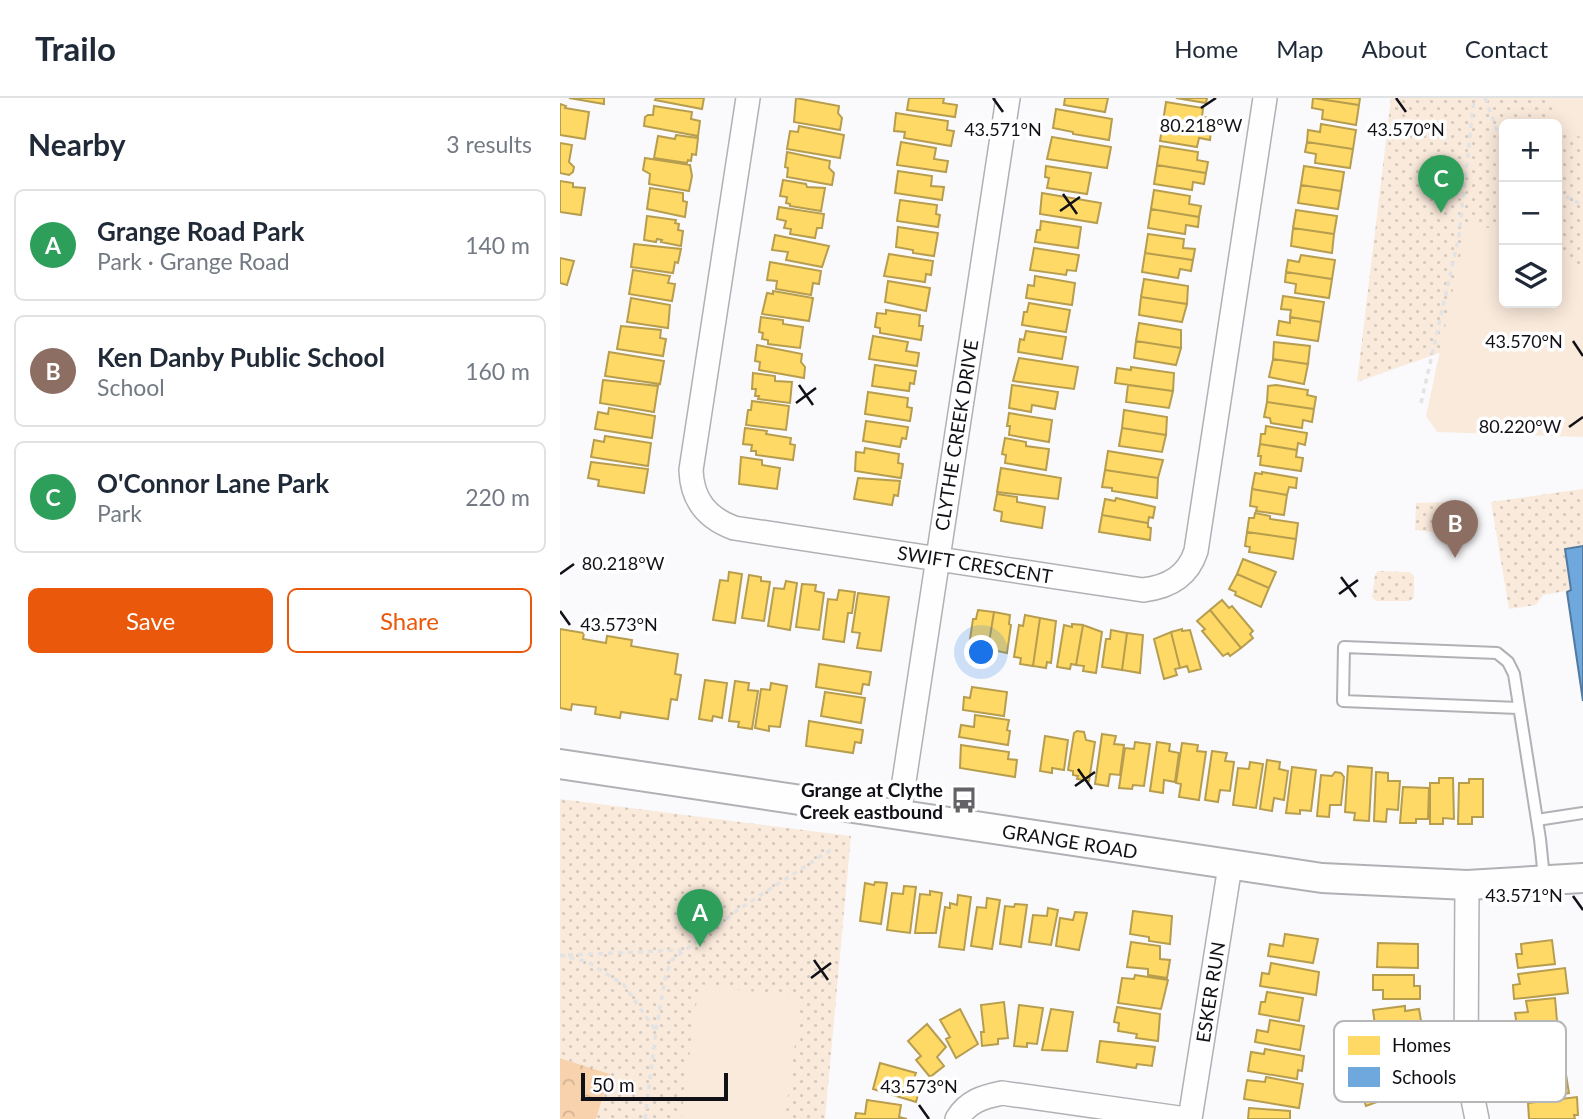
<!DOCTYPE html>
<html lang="en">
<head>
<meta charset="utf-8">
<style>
  body { margin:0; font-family:Lato,sans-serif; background:#f6f6f7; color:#1f2937 }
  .controls { position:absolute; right:21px; top:21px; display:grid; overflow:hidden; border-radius:10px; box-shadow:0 4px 18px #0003 }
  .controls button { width:63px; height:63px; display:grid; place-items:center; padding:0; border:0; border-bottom:2px solid #e0e1e3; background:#fff; color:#1f2937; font:35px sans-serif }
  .scale { position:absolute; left:21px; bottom:18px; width:147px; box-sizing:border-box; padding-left:7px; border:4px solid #101017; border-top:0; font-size:19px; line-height:24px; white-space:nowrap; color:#101017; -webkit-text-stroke:5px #fff; paint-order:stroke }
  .you { position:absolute; left:422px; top:555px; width:24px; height:24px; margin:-18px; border:5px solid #fff; border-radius:50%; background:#1a73e8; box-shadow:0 0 0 10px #1a73e833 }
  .badge { display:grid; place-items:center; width:46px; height:46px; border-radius:50%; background:#ea580c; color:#fff; font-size:23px; font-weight:700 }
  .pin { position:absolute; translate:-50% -58px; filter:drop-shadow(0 2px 4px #0008) }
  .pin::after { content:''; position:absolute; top:37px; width:24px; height:21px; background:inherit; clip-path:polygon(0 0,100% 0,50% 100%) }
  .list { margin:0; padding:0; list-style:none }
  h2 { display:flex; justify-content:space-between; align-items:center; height:91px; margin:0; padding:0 28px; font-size:30px }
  h2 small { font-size:23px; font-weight:400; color:#747a83 }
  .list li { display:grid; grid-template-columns:46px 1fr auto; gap:21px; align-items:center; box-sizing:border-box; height:112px; margin:0 14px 14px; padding:0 14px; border:2px solid #e0e1e3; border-radius:10px }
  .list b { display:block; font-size:26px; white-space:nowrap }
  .list p { margin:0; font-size:23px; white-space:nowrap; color:#747a83 }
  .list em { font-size:23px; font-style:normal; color:#747a83 }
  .actions { display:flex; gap:14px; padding:21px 28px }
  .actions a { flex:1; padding:16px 0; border:2px solid #ea580c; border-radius:10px; text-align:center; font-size:24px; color:#ea580c }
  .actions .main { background:#ea580c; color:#fff }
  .icon { flex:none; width:38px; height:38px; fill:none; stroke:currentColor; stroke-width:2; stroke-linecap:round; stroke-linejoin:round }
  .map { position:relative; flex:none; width:1023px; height:1021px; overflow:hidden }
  header { display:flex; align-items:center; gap:42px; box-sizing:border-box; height:98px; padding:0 35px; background:#fff; border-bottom:2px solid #e0e1e3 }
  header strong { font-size:33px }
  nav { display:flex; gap:38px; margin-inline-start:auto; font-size:24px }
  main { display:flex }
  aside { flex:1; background:#fff }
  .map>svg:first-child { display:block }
</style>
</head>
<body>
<header>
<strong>Trailo</strong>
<nav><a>Home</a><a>Map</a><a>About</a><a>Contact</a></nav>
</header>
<main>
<aside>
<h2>Nearby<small>3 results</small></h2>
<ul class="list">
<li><span class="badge" style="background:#2e9e5b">A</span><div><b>Grange Road Park</b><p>Park · Grange Road</p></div><em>140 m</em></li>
<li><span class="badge" style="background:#8d6e63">B</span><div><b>Ken Danby Public School</b><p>School</p></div><em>160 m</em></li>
<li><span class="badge" style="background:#2e9e5b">C</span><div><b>O'Connor Lane Park</b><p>Park</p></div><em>220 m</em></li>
</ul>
<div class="actions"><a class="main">Save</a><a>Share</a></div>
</aside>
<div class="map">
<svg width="1023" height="1021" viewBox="0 0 1023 1021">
  <defs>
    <pattern id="forest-crowns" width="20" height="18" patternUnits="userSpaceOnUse" patternTransform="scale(1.75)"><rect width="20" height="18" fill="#f7d2ad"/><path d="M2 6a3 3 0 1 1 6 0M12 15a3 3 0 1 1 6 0" fill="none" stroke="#d3b394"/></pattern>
    <pattern id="park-dots" width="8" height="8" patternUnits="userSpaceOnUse" patternTransform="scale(1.75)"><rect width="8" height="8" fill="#faeadc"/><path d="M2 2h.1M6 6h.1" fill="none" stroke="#d5c8bc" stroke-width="1.8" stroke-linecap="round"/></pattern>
  </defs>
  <rect width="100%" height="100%" fill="#fafafc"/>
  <path fill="url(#forest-crowns)" d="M0 960 51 976 36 1021H0Z"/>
  <path fill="url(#park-dots)" fill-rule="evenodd" d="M831 0H1023V204L797 284ZM944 26H997V205H944Z
    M1023 391V448L1005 451 1011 492 983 497 976 507 949 511 931 404Z
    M888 404 896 413 895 429 887 436 855 432 856 405Z
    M818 473 850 474 854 478V500L849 503H816L812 499 815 477Z
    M0 701 291 738 265 1021H36L50 976 0 960Z"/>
  <path fill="#faeadc" d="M995 0H1023V39L997 35V26H991Z
    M907 127 944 132V205H997V155L1019 169 1023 174V339L877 334 866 318Z
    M139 886 241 900 225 1021H121Z"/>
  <path fill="#ffd966" stroke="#b79d4e" stroke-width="2" d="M9 0H44V6Z
    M96 0H144L142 11 95 2Z
    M236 0 279 8 278 15 282 20 280 32 234 24Z
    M349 0H384L383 5 397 7 395 19 347 12Z
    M505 0H548L545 14 504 7Z
    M616 0H647L646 5Z
    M753 0 799 7 796 27 762 21 763 12 752 10Z
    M753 0H800L799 7Z
    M606 4 643 10 642 19 653 20 651 31 603 24Z
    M0 6 6 8 5 10 29 14 25 41 0 37Z
    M94 8 132 14 131 21 140 23 138 38 84 28 85 19 88 17H93Z
    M496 11 552 21 549 42 513 36V34L493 30Z
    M336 15 388 23 387 32 394 33 391 48 344 40 345 34 334 33Z
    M603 24 651 31 650 42 639 40 637 49 600 43Z
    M761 26 796 32 793 51 747 44 748 32 760 34Z
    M239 28 284 37 280 60 227 51 230 33 238 34Z
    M116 37 138 40 136 57 132 56 131 63 128 62 127 65 94 60 98 38 115 41Z
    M492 39 551 49 547 70 487 61Z
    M341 44 376 50 374 61 388 63 386 74 337 67Z
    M747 44 793 51 790 70 755 65 756 56 745 54Z
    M0 45 12 47 9 64 14 69 13 74 9 77 0 75Z
    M600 48 638 54 637 62 648 64 646 75 597 67Z
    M227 54 270 63 269 70 274 75 272 87 227 79 228 70 225 69Z
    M85 60 130 67 132 78 129 93 89 86 90 76 83 72Z
    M597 67 646 75 644 86 633 84 632 92 594 86Z
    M486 68 531 75 527 96 487 90 489 80 485 79Z
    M744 68 784 74 781 93 741 87Z
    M338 73 372 78 371 88 384 89 382 102 335 95Z
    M223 82 246 86 247 89 265 90 261 113 230 108V106L226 105 227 99 220 98Z
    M0 83 13 85V89L25 90 21 117 0 114Z
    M741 87 781 93 778 111 738 105Z
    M90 90 123 95V103L127 104 125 119 87 111Z
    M594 92 630 98 629 106 641 108 639 119 591 111Z
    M482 95 541 105 537 125 480 116Z
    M340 102 377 107 376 116 380 117 378 129 337 123Z
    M219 109 264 116 262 130H257L255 140 230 136 231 131 224 130 226 123 217 121Z
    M591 111 639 119 638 129 626 127 625 136 588 130Z
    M736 112 777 118 774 136 733 130Z
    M87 118 116 122 115 125 119 126 118 132 123 133 121 148 101 144 102 142 97 141 96 144 84 142Z
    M481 123 521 129 518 150 475 144 477 132H480Z
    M338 129 378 135 374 158 353 155V152L336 149Z
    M733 130 774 136 772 155 731 148Z
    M588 136 624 141 623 150 635 151 633 162 585 155Z
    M215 137 269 148 262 169 226 162 228 154 212 152Z
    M74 146 121 151 118 165 115 164 113 175 71 169Z
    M474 150 519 157 516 173 507 172 506 177 470 172Z
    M585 155 633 162 631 173 620 171 618 180 582 174Z
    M329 156 373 163 371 177 366 176 365 184 324 178Z
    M741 157 775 162 772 181 726 174 728 162 739 164Z
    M0 160 14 163 7 187 0 185Z
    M210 164 261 173 259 186 253 185 251 197 216 191 217 183 207 182Z
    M73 172 110 178 108 185 115 186 112 203 69 196Z
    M726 174 772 181 769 200 735 195 736 186 725 184Z
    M475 178 515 185 512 207 466 200 468 187 474 188Z
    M584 181 628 188 627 206 581 199Z
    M328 183 370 190 366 213 325 204Z
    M213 193 253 200 249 223 202 216 207 195 213 196Z
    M723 198 764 204 761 224 730 219 731 212 721 211Z
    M581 199 627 206 622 224 579 217Z
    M71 200 110 207 108 230 67 224Z
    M469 205 510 212 506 234 462 227 464 214H467Z
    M326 212 360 217 359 228H363L361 242 320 235V230L315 229 317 215 326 216Z
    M201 219 223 222V226L243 229 240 250 208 246V242L202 241 203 235 199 234Z
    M730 219 761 224 758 243 717 237 719 223 730 225Z
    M579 225 621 232V250L576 243Z
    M61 228 101 232 100 240 106 241 103 258 57 251Z
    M466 233 506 239 502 261 458 254 460 241 464 242Z
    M313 238 348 244 346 253 359 255 357 268 309 261Z
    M576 243 621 250 616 267 574 260Z
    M714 244 750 248 748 266 713 261Z
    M197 247 242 256 241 264 245 269 244 280 199 272 200 264 195 263Z
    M49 254 104 263 100 286 45 278Z
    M459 260 518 269 514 291 453 283Z
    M713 261 748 266 744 286 709 279Z
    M315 267 356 273 354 286 350 285 349 293 312 288Z
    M571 269 614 275 613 293 555 285 557 270 571 272Z
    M193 275 215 278V283L232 284 230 305 198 301 199 298H195L196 291H192Z
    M43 282 98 288 94 314 40 305Z
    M452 287 498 294 495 311 472 307 471 314 449 310Z
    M568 287 613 293 609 310 566 304Z
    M716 287 748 292 747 297 756 299 754 311 707 304 708 288Z
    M308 294 348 300 347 309 352 310 350 323 305 316Z
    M192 303 229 308 226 332 186 327 188 312H191Z
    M707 304 754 311 752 324 743 322 742 330 711 325 710 320 704 319Z
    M49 310 95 318 92 340 35 331 38 314 48 316Z
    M564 312 607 319 606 337 562 330Z
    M449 315 492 322 489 344 449 337 450 328H447Z
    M306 323 348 329 346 341 342 340 340 349 303 343Z
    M706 328 747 335 745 347 738 345 737 352 700 346 701 336H705Z
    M185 330 207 333 206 336 231 340 230 346 235 347 233 362 196 357V353H191L192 347 183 346Z
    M562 330 606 337 602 354 559 348Z
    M45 338 91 345 88 368 31 359 34 342 44 344Z
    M445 340 466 344V348L489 351 486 372 445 365 446 357 442 356Z
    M700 346 737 352 736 359 743 360 741 373 700 367 701 358H698Z
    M305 350 339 356 338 365 343 366 341 380 295 373 296 354 304 355Z
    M548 353 603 362 598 380 545 372Z
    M181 359 202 362V367L220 370 217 391 179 386Z
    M31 364 88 371 84 395 38 388 39 382 28 380Z
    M441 370 501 380 498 401 437 394Z
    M545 372 598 380 597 400 552 393V390L542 389Z
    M702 374 737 380 736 390 729 389 727 397 692 391 695 375 702 376Z
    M298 380 340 383 338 398 334 397 332 407 294 401Z
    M692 391 727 397 724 417 696 413 697 409 690 408Z
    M437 396 457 399V404L485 409 482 430 441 423 442 414 434 412Z
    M556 400 595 409 593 420 589 419 588 425 542 417 545 401 555 403Z
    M695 415 710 418V421L738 425 736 441 687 434 689 420H694Z
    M542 417 588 425V429L591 430 590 442 539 434Z
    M687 434 736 441 733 461 689 454 690 449 685 448Z
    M683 461 716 474 709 490 677 476Z
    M169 474 182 476 175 525 153 522 160 482 168 483Z
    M677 476 709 490 701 509 675 497 676 494 669 491Z
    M189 477 201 479V483L210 484 204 523 182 520Z
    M226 483 237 485 230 532 208 528 214 490 224 491Z
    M242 486 256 487 255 493 264 495 259 532 236 529Z
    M279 492 295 494 292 515H288L284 544 263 541 268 501 277 502Z
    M298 495 329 499 321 553 297 550 300 535 292 534Z
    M662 502 669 510 672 508 693 533 690 536 693 540 681 550 650 512Z
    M418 512 434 514 428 551 409 548 413 521H416Z
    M650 512 681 550 670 558 668 555 663 558 642 533 645 531 637 523Z
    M434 514 450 517 449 526 451 527 447 555 428 551Z
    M465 517 480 520 473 568 460 566 461 560 454 559 459 527 463 528Z
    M480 520 496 523 491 565 487 564 486 570 473 568Z
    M512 526 523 527 516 567 511 566 510 571 497 569 504 527 512 529Z
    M523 527 542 534 536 575 523 573 524 568 516 567Z
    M0 531 24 535 23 541 46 545 47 538 72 542 71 548 118 556 115 576 121 577 117 602 111 601 108 621 61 614 60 620 35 616 36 609 12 606 11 612 0 610Z
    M622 531V533L630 532 641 571 629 574 627 568 620 570 611 534Z
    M551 532 567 535 562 572 542 569 546 541H550Z
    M611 534 620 570 615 571 617 577 604 581 594 541Z
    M567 535 583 537 580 575 562 572Z
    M259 566 311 574 309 587 303 586 301 596 256 589Z
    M145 582 167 585 162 620 153 618 152 623 139 621Z
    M175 583 189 585 188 592 198 593 192 631 178 629 179 624 169 623Z
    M211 585 227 588 220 629 209 628V633L195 630 201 591 210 592Z
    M412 589 447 594 444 618 403 612 404 599 410 600Z
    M265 594 305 600 301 625 261 618Z
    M415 617 449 622 447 632 450 633 448 647 399 639 401 627 414 629Z
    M249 623 303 632 301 645 295 644 293 655 246 648Z
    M517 633 524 634 526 642 535 644 529 683 517 681 518 678 513 677V673L508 672 514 635Z
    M542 636 556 638 554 646 564 647 560 677 550 676 548 688 535 686Z
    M485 638 508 642 504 672 492 670V675L480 673Z
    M575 644 590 646 584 688 573 687 572 691 559 690 565 650 574 651Z
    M597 644 610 646 609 653 619 655 615 684 604 682 603 695 590 693Z
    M622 645 638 647 637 653 646 654 639 702 619 699 621 686 616 685Z
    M401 647 449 654 448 661 457 662 455 679 400 670Z
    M652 653 667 655 665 663 674 664 670 693 660 692 658 704 645 702Z
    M707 662 720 664 719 671 728 673 724 702 714 700 712 713 700 711Z
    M690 664 703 666 696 710 673 707 678 670 689 671Z
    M788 668 812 670 809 723 794 722 795 715 785 714Z
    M732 669 756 672 751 713 740 712V716L726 715Z
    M775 674 781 675 784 679 781 707H770L769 719 757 718 761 677 772 678Z
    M816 674 828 675V683H840L838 712 827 711 826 724 814 723Z
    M879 680H893L894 721 883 720V726H870V685H879Z
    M909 681H923V719H912V726H898L899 685H909Z
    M843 689 869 690 868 721H856V725H840Z
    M315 784 327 785 321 826 300 823 305 785 314 787Z
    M344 788 356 789 350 835 327 832 332 795 343 796Z
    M370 793 382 795 376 835H355L360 796 370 797Z
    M398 797 411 799 404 852 379 849 385 809 390 810V805L397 807Z
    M427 800 440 802 432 851 411 848 417 809 426 810Z
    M455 806 467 807 461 849 440 846 445 808 454 809Z
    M488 810 498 812 491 847 469 844 473 817 487 818Z
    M573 813 612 818 610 846 589 843V839L570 836Z
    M515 814 527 815 519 852 496 848 500 820 513 822Z
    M725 836 758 841 753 865 708 858 710 846 723 848Z
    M992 842 995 866 958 870 956 856H962L961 846Z
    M571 844 600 848V861L610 862 607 880 588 877V871L567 869Z
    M818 845 858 846V870L817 869Z
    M711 865 759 874 756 897 700 888 702 875 709 876Z
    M1005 870 1008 895 954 901 953 887 960 886 958 876Z
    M575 877 608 882 601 911 558 905 562 880 574 881Z
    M813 877H854V888H860V901H823V892H813Z
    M707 894 743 900 739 923 699 916 701 904H705Z
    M995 900 997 923 957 928 955 915 968 914 966 903Z
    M444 904 448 940 438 941V946L422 948 421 934H424L421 907Z
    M459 907 483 910 477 946 467 945V949L454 948Z
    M845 908V913L859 911 862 929 816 935 813 912Z
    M557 909 600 916 598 943 576 940 577 936 558 933 559 925 554 924Z
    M400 911 418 946 396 960 386 941 390 939 380 922Z
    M491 911 513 914 507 953 482 952Z
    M710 922 744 928 740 952 695 944 697 932 708 934Z
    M367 926 386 949 377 959 384 968 370 979 356 962 361 958 348 943Z
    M540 943 595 949 592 968 577 966 576 970 537 964Z
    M705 951 744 958 742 973 738 972 737 981 688 973 691 954 704 956Z
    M1004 964 1009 995 962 1000 960 981 975 979 973 968Z
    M320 965 356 975 353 983 361 985 356 1004 313 991Z
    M851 965 856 978 849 980 853 991 806 1008 798 985Z
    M706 979 743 986 739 1010 684 1001 687 982 705 984Z
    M1017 999 1018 1017H1014L1015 1021H969L968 1005Z
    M307 1002 341 1007 339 1019 347 1021H295L296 1015 305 1016Z
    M689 1010 730 1013V1021H688Z"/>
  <path fill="#6fa8dc" stroke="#527aa1" stroke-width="2" d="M1023 448V603L1007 494 1011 492 1005 451Z"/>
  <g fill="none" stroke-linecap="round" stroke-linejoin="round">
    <g stroke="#b1b1b5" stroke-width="14">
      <path id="service" d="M958 610 783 603 784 549 937 555 948 564 954 576 980 741 984 780
        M977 722 1023 715"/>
    </g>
    <g stroke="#b1b1b5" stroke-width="26">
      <path id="minor" d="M188 0 131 372C132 402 147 420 174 430L583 492C609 489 628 478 636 453L705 0
        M339 716 448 0
        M907 787 906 967 917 1021
        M397 1021C408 1003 423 999 442 995L626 1021
        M630 1021 670 768"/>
    </g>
    <g stroke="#b1b1b5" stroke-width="32">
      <path id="tertiary" d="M0 666 762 780 907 787 1023 780"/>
    </g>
    <path stroke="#e3e3e3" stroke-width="3.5" stroke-dasharray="5 5" stroke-linecap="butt" d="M925 0 944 51
      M997 94 1023 107
      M861 305 899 138 914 0
      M0 857 28 864 64 887 96 933
      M8 857 122 852
      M85 1021 96 933 106 876 111 863 179 811 272 751"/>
    <use href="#service" stroke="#fefeff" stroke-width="10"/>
    <use href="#minor" stroke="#fefeff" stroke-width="23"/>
    <use href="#tertiary" stroke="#fefeff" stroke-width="28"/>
  </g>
  <path fill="none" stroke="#101017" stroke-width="2.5" d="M433 0 443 14M836 0 846 14M641 10 656 0M503 96 517 116M500 113 520 99M1013 243 1023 258M239 287 253 307M236 305 256 290M1009 329 1023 319M0 476 14 466M781 479 796 499M779 496 798 482M0 513 10 527M518 671 532 691M515 688 535 674M1013 798 1023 812M254 862 268 882M251 880 271 865M359 1007 369 1021"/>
  <defs>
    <g id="bus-bare" transform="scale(2.1)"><path d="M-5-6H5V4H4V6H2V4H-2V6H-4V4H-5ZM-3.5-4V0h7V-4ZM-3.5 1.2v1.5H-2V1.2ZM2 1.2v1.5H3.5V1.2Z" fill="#626267" stroke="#fff" stroke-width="2.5" paint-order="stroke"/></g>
  </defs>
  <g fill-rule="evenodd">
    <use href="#bus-bare" x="404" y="702"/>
  </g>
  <g text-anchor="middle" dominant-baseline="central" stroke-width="7" stroke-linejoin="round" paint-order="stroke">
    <g font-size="19" fill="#101017" stroke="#fff">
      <text transform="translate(396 337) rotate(-81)">CLYTHE CREEK DRIVE</text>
      <text transform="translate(415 466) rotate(9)">SWIFT CRESCENT</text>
      <text transform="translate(510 743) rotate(9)">GRANGE ROAD</text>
      <text transform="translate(650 894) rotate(-81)">ESKER RUN</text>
    </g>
    <g font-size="19" font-weight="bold" fill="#101017" stroke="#fff" text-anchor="end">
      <text x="383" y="691">Grange at Clythe<tspan x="383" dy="22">Creek eastbound</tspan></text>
    </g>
  </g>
  <rect x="774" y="923" width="232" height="81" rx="10" fill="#fff" stroke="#b7b7b9" stroke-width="2"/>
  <rect x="788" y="938" width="32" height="19" fill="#ffd966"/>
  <rect x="788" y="969" width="32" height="20" fill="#6fa8dc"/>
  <g font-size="19" fill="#101017">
    <text x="832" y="954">Homes</text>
    <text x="832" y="986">Schools</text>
  </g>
  <g font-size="18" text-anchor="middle" fill="#101017" stroke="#fff" stroke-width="7" stroke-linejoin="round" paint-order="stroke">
    <text x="641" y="34">80.218°W</text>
    <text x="443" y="38">43.571°N</text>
    <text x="846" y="38">43.570°N</text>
    <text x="964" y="250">43.570°N</text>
    <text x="960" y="335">80.220°W</text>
    <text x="63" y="472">80.218°W</text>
    <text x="59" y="533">43.573°N</text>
    <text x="964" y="804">43.571°N</text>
    <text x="359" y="995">43.573°N</text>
  </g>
</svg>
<div class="controls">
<button>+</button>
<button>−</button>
<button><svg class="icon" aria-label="layers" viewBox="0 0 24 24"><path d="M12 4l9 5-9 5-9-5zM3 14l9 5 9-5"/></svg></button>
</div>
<div class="scale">50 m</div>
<div class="you"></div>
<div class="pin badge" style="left:140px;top:849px;background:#2e9e5b">A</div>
<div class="pin badge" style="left:895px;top:460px;background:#8d6e63">B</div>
<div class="pin badge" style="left:881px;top:115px;background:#2e9e5b">C</div>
</div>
</main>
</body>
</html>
